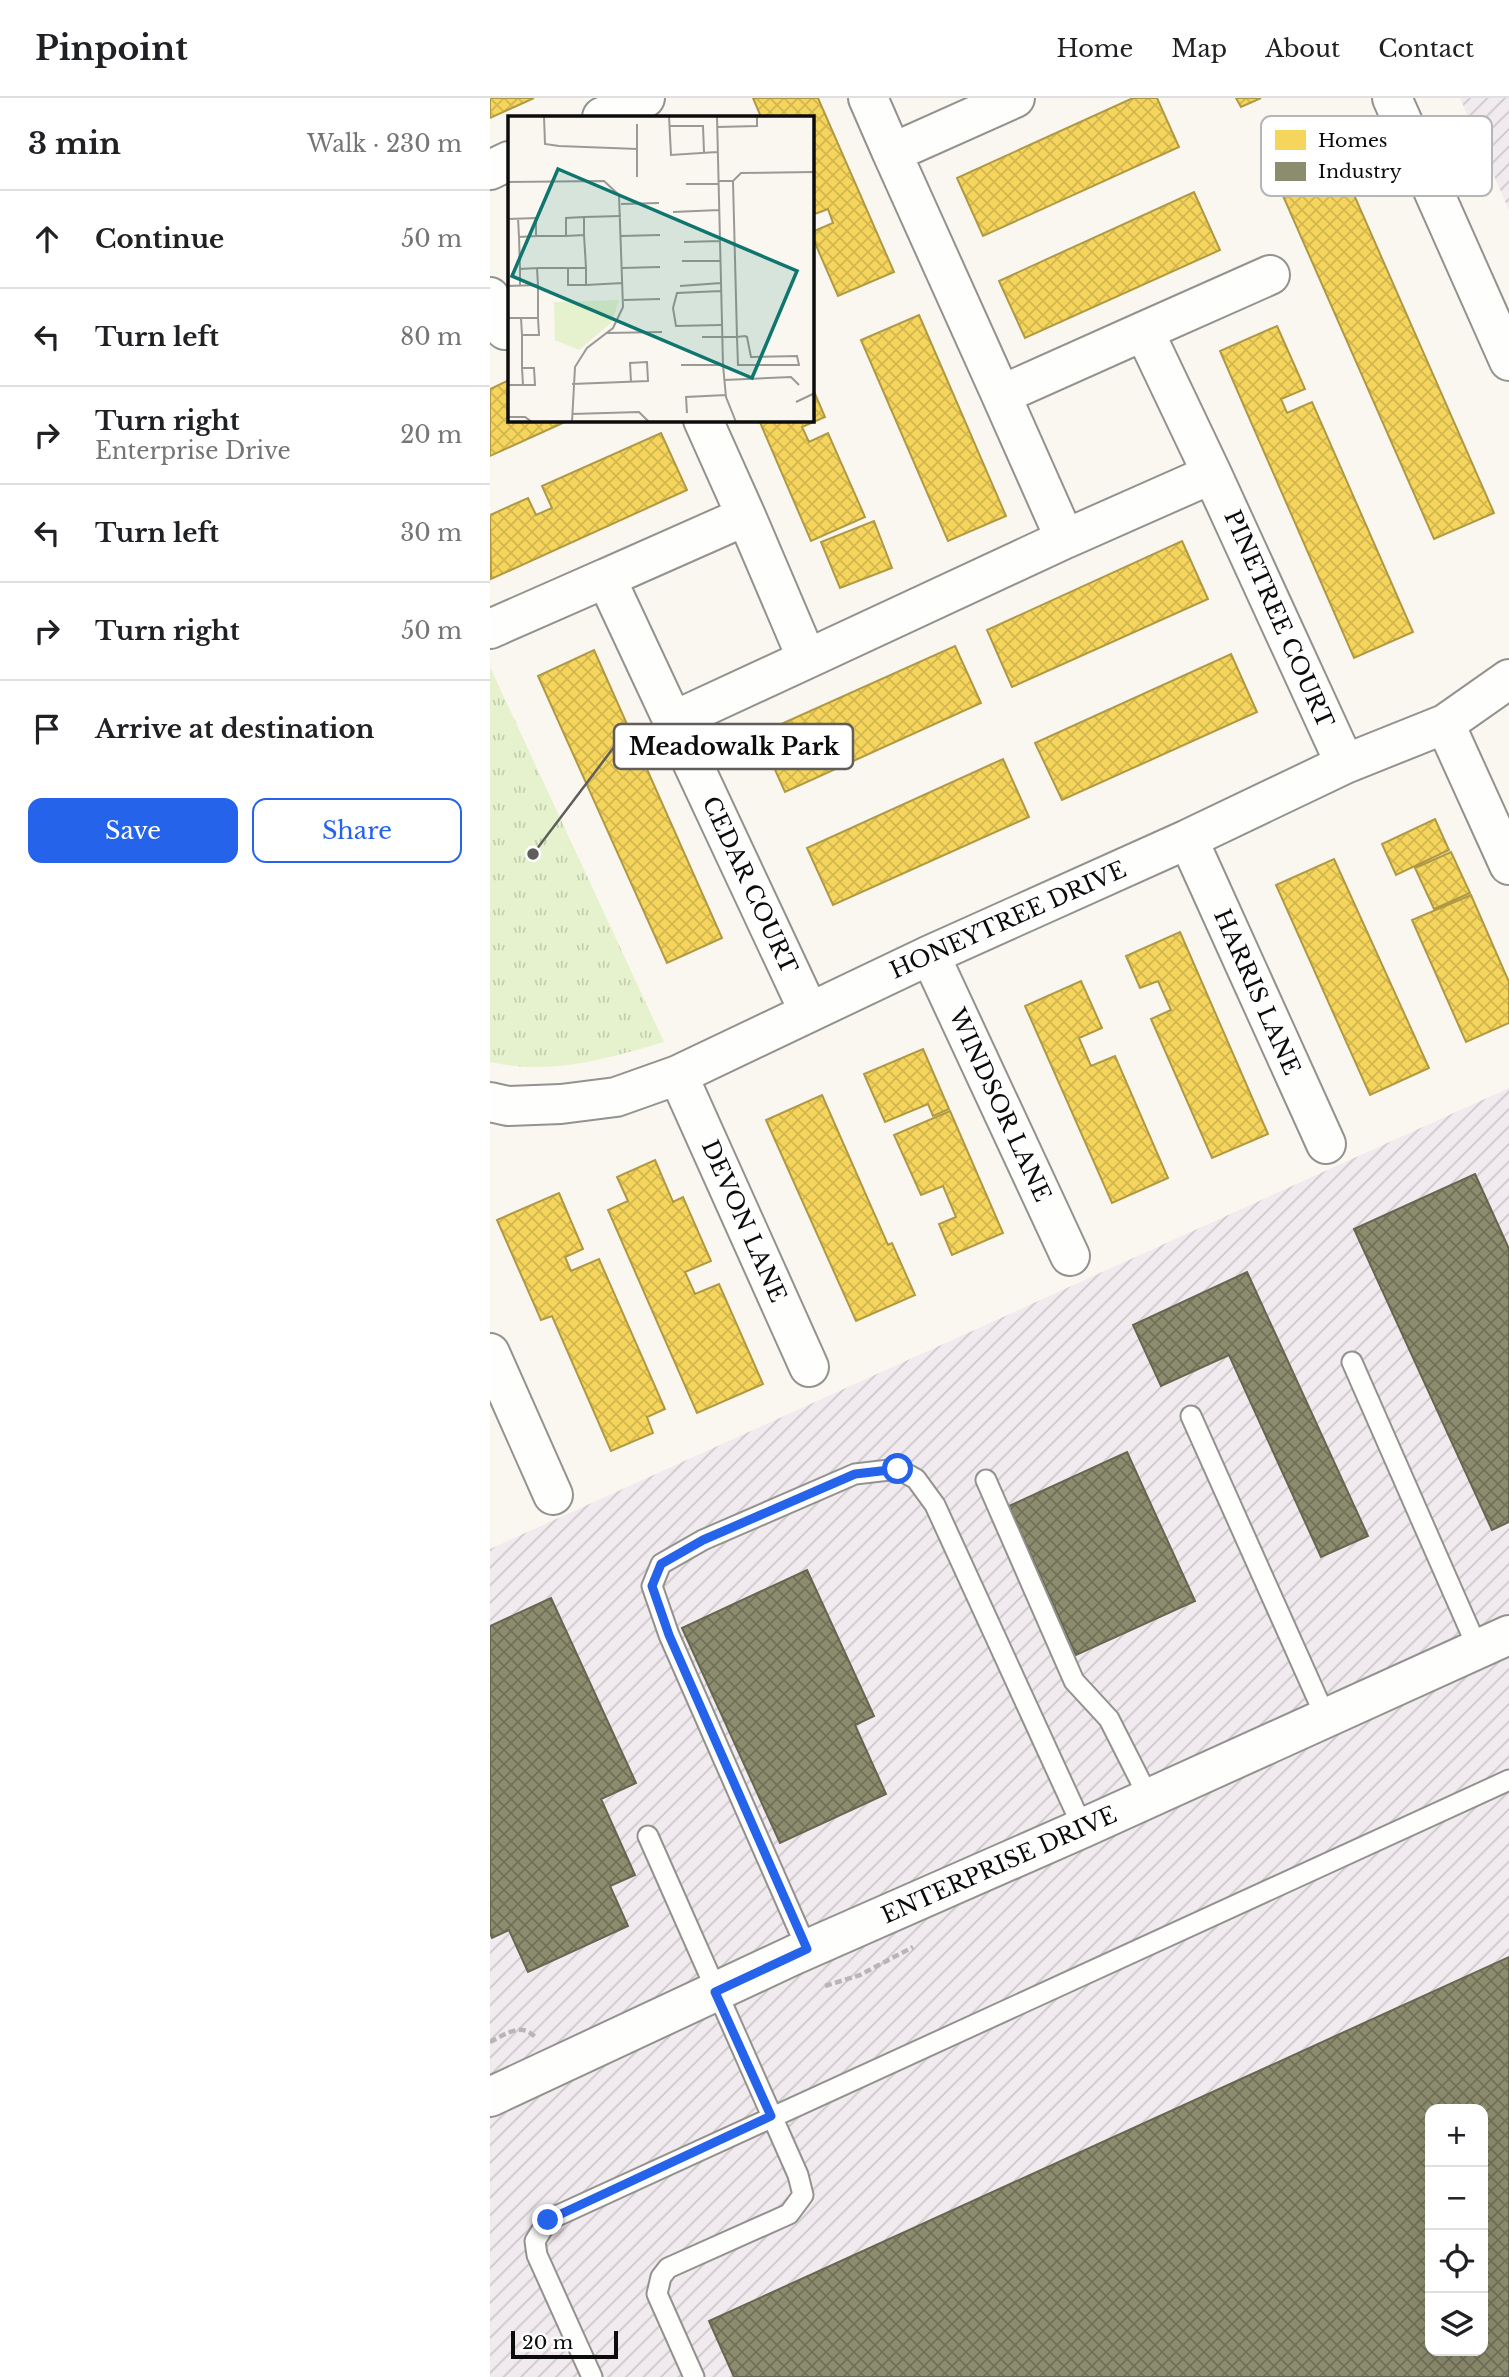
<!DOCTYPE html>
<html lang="en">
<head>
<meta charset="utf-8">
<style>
  body { margin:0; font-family:"Libre Baskerville",serif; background:#f2f2f2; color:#202124 }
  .controls { position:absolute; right:21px; bottom:21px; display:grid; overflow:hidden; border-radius:14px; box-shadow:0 7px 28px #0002 }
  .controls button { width:63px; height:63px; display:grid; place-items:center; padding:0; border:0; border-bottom:2px solid #e0e0e0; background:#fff; color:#202124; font:35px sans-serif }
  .scale { position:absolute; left:21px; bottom:18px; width:107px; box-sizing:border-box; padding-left:7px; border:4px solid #0c0c0c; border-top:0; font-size:19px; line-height:24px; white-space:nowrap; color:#0c0c0c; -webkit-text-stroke:5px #fff; paint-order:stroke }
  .stop { position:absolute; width:21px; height:21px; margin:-16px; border:5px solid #2563eb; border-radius:50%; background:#fff }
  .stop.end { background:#2563eb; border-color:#fff; box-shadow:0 2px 7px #0008 }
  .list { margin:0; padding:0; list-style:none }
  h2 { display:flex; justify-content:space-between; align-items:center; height:91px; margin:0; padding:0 28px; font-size:30px }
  h2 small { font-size:23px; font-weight:400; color:#757577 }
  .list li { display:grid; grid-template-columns:46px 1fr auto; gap:21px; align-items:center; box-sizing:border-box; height:98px; padding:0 28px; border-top:2px solid #e0e0e0 }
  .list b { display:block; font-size:26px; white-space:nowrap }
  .list p { margin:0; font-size:23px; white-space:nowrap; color:#757577 }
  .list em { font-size:23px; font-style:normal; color:#757577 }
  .actions { display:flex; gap:14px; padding:21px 28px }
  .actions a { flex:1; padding:16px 0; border:2px solid #2563eb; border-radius:14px; text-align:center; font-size:24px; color:#2563eb }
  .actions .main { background:#2563eb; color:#fff }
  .icon { flex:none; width:38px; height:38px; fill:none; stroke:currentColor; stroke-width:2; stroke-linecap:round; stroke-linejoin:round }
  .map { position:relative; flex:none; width:1019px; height:2279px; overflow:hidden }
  header { display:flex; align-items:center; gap:42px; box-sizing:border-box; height:98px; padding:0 35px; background:#fff; border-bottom:2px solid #e0e0e0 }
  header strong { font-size:33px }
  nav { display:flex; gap:38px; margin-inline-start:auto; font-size:24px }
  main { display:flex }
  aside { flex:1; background:#fff }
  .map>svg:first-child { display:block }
</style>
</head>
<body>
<header>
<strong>Pinpoint</strong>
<nav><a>Home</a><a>Map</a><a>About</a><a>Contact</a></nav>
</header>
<main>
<aside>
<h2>3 min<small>Walk · 230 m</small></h2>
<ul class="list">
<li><svg class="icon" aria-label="ahead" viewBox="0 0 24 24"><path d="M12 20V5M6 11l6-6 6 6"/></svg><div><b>Continue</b></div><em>50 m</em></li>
<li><svg class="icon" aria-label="left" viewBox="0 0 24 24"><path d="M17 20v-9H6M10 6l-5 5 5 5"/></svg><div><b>Turn left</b></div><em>80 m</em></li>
<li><svg class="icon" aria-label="right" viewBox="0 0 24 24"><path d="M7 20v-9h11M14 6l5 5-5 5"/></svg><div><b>Turn right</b><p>Enterprise Drive</p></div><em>20 m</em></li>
<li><svg class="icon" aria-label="left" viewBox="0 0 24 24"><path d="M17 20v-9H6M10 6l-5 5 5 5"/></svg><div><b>Turn left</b></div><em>30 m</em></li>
<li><svg class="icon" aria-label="right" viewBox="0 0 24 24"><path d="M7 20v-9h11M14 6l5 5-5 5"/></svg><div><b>Turn right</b></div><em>50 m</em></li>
<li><svg class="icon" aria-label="arrive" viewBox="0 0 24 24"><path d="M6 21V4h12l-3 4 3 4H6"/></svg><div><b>Arrive at destination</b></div></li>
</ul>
<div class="actions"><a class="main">Save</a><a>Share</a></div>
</aside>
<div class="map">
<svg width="1019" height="2279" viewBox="0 0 1019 2279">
  <defs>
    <pattern id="industrial-furrows" width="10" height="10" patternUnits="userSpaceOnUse" patternTransform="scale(1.75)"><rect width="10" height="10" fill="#f1eaee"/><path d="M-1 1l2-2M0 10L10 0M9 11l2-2" fill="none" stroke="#cdc8cb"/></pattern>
    <pattern id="grass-tufts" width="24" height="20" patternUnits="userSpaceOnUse" patternTransform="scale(1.75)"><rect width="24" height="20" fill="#e6f2cd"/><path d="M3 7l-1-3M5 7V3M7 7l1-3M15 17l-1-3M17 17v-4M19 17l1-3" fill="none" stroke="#c4ceaf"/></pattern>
    <pattern id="homes-cross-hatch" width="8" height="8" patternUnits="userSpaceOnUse" patternTransform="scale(1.75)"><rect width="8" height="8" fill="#f6d55c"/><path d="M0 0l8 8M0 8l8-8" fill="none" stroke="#d2b64f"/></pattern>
    <pattern id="industry-cross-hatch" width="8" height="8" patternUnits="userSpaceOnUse" patternTransform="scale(1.75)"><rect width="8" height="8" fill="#8c8c6e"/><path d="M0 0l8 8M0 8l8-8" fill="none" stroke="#717159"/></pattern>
  </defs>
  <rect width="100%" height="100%" fill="#faf7f0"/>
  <path fill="url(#industrial-furrows)" fill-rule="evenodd" d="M970 0H1019V112Z
    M1019 990V2279H0V1451ZM940 2011H993V2253H940Z"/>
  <path fill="url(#grass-tufts)" d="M0 569 174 944C116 961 60 978 0 964Z"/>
  <path fill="url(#homes-cross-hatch)" stroke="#b09944" stroke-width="2" d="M0 0H44L0 20Z
    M263 0H328L404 174 348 198 322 138V134L343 125 338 111 322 117V19H271Z
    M643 0H667L689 49 493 138 467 80Z
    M746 0H771L751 9Z
    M839 40 1004 415 944 441 779 66Z
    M704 94 730 152 535 240 509 183Z
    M429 217 516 418 458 443 371 242Z
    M787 228 815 291 791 301 797 315 822 304 923 534 864 560 730 253Z
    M19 282V322H74L75 324 0 358V291Z
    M322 289 335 319 312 329 319 344 338 335 375 419 321 443 269 322H322Z
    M171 335 197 392 1 481 0 417 38 400 46 417 62 410 52 388Z
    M384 423 402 470 350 490 331 444Z
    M692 443 718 501 522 589 497 532Z
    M465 548 491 605 295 694 269 636Z
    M104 552 232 840 177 865 48 578Z
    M741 556 767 614 572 702 545 645Z
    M513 661 539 719 343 807 317 750Z
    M945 721 959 752 906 777 892 746Z
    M961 754 980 795 944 811 925 770Z
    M844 761 939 970 880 997 786 787Z
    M981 797 1019 884V925L976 944 922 822Z
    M690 834 778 1036 722 1060 661 921 681 912 668 883 650 890 636 858Z
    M591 883 612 930 589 940 601 968 625 958 678 1080 622 1105 535 908Z
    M433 951 459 1011 443 1018 438 1006 395 1024 374 976Z
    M332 997 398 1147 402 1145 425 1197 366 1223 276 1022Z
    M460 1013 513 1135 462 1157 449 1126 466 1119 453 1088 431 1097 404 1037Z
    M165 1062 183 1104 193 1099 221 1163 195 1174 205 1196 229 1186 273 1286 207 1315 118 1112 138 1103 127 1079Z
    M69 1095 93 1151 75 1159 81 1173 109 1161 175 1311 157 1319 163 1335 121 1353 62 1218 51 1222 7 1122Z"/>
  <path fill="url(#industry-cross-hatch)" stroke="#666651" stroke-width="2" fill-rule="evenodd" d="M985 1076 1019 1151V1424L1002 1432 864 1131Z
    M757 1174 878 1438 831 1459 739 1257 671 1288 643 1227Z
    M637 1354 705 1503 586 1557 519 1408Z
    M317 1472 384 1618 365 1627 396 1696 290 1745 192 1530Z
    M61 1500 146 1685 111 1701 145 1777 120 1788 138 1828 38 1874 19 1832 2 1840 0 1835V1528Z
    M1019 1859V2279H244L219 2223ZM940 2011H993V2253H940Z"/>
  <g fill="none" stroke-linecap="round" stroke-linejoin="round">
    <g stroke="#93928f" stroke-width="23">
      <path id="service" d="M862 1264 988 1551
        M701 1318 836 1620
        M496 1382 584 1583 619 1621 659 1700
        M158 1738 308 2077 313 2097 299 2116 178 2170 171 2179 167 2196 204 2279
        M317 1851 179 1537 162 1488 171 1466 213 1442 365 1376 408 1371 426 1381 445 1407 593 1730
        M102 2279 47 2157 45 2143 58 2122 1019 1682"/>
    </g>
    <g stroke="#93928f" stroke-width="42">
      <path id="minor" d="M378 0 402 55 525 0
        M902 0 1019 263
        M112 19 155 0
        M402 55 511 297
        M0 72 19 63
        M0 199 15 232 19 230
        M654 233 780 177
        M213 322 256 418
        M722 376 575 441 511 297 654 233 722 376 855 666
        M0 531 116 480
        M317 561 575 441
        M183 623 317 561 256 418 116 480 319 914
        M955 626 1019 767
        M698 741 836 1046
        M440 857 580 1158
        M188 977 319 1269
        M0 1004 18 1008 71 1006 126 999 188 977 440 857 698 741 855 666 955 626 1019 581
        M0 1255 63 1397
        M0 1999 304 1857 593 1730 1019 1537"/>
    </g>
    <path stroke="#b7b6b5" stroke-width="4.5" stroke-dasharray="7 3.5" stroke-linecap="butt" d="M335 1888 370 1877 423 1849
      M0 1944C16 1936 31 1924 45 1939"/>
    <use href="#service" stroke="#fefefd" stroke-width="19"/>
    <use href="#minor" stroke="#fefefd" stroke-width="38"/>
  </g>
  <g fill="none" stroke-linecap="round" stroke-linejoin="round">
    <path stroke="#2563eb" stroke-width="9" d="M58 2122 281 2018 225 1894 317 1851 179 1537 162 1488 171 1466 213 1442 365 1376 408 1371"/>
  </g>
  <g text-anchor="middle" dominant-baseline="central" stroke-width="7" stroke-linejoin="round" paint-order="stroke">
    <g font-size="23" fill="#0c0c0c" stroke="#fff">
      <text transform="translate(789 521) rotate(66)">PINETREE COURT</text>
      <text transform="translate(260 787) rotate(65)">CEDAR COURT</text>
      <text transform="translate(518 822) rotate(-24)">HONEYTREE DRIVE</text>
      <text transform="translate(767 894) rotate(66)">HARRIS LANE</text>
      <text transform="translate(510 1007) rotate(65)">WINDSOR LANE</text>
      <text transform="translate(254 1123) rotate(66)">DEVON LANE</text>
      <text transform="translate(509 1767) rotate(-24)">ENTERPRISE DRIVE</text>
    </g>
  </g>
  <g transform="translate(18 18)">
    <rect width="306" height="306" fill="#faf7f0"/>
    <path d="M111 184 104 206 71 234 47 224 46 186Z" fill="#e6f2cd"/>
    <path fill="none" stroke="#9b9995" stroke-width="2" d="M36 0 37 28 51 30 129 33V8M161 0 163 39 209 36M209 0 215 249 218 281 228 306M162 10H195L196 36M209 11 249 10V0M129 33V61M210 65H225L233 57 307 56M0 66 96 65 111 79 115 191 105 212 79 232 67 251 64 306M178 68H210M113 88 151 87M165 96 211 94M76 101V119L58 120V102L76 101 113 100M0 103 28 102V120L11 121 10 102M76 119 78 152M28 120H58M113 120 152 119M11 121 12 153M176 126 212 125M174 145H212M29 152H60M114 152 152 151M30 169V202M78 169V152H60V169H78L115 167M0 170 30 169 29 152 12 153V169M172 170 213 167M213 175 169 177 165 192 168 210 213 209M116 184 152 183M0 202H30L31 219H14L13 202M99 217 154 216M14 219V252M194 221H229L237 220 239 221 243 241 289 240 291 249H230L229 221 225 65M173 249H215M216 264 283 261 291 269M64 268 140 265 139 246 122 247 123 266M0 269H27L26 252H14L15 269M288 286 307 277M179 297 178 281 218 279M64 298 131 296 141 306M0 301H17L24 306"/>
    <path fill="#0f766e" fill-opacity="0.15" stroke="#0f766e" stroke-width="3.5" d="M50 53 289 155 244 262 4 160Z"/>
    <rect width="306" height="306" fill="none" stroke="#0c0c0c" stroke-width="3.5"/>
  </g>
  <rect x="771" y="18" width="231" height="80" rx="10" fill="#fff" stroke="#b6b6b6" stroke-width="2"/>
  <rect x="785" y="32" width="31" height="20" fill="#f6d55c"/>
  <rect x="785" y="64" width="31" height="19" fill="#8c8c6e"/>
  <g font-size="19" fill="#0c0c0c">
    <text x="828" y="49">Homes</text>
    <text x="828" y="80">Industry</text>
  </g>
  <path fill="none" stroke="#5f5e5c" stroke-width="2.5" d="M43 756L124 649"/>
  <circle fill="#5f5e5c" stroke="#fff" stroke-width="2.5" cx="43" cy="756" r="7"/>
  <rect fill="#fff" stroke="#5f5e5c" stroke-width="2.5" x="124" y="626" width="239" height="45" rx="7"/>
  <g font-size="24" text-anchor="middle" font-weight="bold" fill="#0c0c0c">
    <text x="244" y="657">Meadowalk Park</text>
  </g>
</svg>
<div class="controls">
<button>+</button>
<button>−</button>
<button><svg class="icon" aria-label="locate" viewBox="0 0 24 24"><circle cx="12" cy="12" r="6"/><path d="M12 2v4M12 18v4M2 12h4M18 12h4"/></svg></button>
<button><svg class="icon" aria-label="layers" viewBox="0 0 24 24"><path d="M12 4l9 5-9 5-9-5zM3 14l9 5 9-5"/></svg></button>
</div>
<div class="scale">20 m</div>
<div class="stop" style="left:408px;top:1371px"></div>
<div class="stop end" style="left:58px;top:2122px"></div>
</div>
</main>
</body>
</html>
